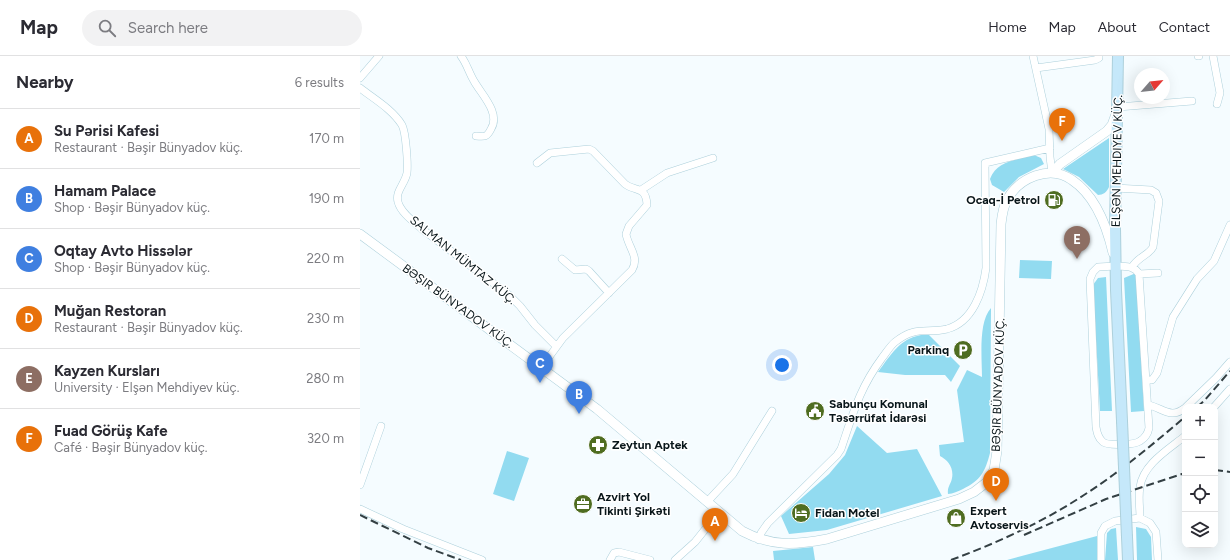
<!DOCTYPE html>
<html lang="en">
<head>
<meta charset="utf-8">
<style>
  body { margin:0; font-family:Figtree,sans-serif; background:#f2f2f3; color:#2b2b33 }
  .controls { position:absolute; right:12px; bottom:12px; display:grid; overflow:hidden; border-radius:8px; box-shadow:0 4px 16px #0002 }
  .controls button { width:36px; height:36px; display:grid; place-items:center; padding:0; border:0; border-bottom:1px solid #e1e1e2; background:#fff; color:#2b2b33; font:20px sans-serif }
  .compass { position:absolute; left:774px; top:12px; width:36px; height:36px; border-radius:50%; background:#fff; box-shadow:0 4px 16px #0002; rotate:62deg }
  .you { position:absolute; left:422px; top:309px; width:14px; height:14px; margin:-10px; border:3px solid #fff; border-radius:50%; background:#1a73e8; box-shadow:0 0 0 6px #1a73e833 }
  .badge { display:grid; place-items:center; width:26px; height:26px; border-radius:50%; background:#7c3aed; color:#fff; font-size:13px; font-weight:700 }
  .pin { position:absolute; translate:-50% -33px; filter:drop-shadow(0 1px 2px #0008) }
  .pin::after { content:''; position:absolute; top:21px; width:14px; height:12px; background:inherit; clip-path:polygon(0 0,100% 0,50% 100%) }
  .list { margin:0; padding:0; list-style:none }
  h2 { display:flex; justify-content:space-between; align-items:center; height:52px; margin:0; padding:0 16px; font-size:17px }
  h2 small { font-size:13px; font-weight:400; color:#7c7c81 }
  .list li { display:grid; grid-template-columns:26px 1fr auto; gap:12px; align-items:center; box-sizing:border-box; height:60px; padding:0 16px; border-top:1px solid #e1e1e2 }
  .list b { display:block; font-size:15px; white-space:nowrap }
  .list p { margin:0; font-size:13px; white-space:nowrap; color:#7c7c81 }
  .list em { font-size:13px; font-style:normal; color:#7c7c81 }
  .icon { flex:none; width:22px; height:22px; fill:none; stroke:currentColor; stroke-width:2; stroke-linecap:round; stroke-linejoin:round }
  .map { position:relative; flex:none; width:870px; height:504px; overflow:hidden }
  header { display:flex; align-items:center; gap:24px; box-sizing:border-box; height:56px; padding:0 20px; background:#fff; border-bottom:1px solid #e1e1e2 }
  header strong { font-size:19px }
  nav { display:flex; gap:22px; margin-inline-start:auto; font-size:14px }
  .search { width:280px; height:36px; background:#f2f2f3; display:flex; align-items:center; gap:10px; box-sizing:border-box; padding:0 14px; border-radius:22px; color:#7c7c81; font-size:15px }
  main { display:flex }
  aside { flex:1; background:#fff }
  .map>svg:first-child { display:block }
</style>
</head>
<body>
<header>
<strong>Map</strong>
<div class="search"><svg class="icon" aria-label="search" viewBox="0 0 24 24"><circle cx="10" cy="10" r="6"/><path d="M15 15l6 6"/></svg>Search here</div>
<nav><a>Home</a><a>Map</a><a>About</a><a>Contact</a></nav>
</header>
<main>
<aside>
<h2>Nearby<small>6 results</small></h2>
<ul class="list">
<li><span class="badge" style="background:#e8710a">A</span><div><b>Su Pərisi Kafesi</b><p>Restaurant · Bəşir Bünyadov küç.</p></div><em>170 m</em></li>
<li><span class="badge" style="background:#3f7fe0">B</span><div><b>Hamam Palace</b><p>Shop · Bəşir Bünyadov küç.</p></div><em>190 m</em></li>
<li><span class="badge" style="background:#3f7fe0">C</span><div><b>Oqtay Avto Hissələr</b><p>Shop · Bəşir Bünyadov küç.</p></div><em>220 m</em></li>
<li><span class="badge" style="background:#e8710a">D</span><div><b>Muğan Restoran</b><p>Restaurant · Bəşir Bünyadov küç.</p></div><em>230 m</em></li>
<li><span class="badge" style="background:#8d6e63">E</span><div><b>Kayzen Kursları</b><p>University · Elşən Mehdiyev küç.</p></div><em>280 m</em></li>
<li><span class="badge" style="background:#e8710a">F</span><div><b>Fuad Görüş Kafe</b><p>Café · Bəşir Bünyadov küç.</p></div><em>320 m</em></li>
</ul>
</aside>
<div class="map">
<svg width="870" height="504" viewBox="0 0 870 504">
  <rect width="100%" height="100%" fill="#f5fcff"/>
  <path fill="#92dbf0" d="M749 82V131C747 136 743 139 738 139L719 121 703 113Z
    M674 99 681 102 684 108 659 121 644 136 632 129 630 123C637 104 657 104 674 99Z
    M660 204 692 205 691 223 659 222Z
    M776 217 784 355 771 356 764 222Z
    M746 221 752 355H740L733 229 738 222Z
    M631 252 630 397C625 416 621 424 603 433 598 435 593 438 588 438 587 431 591 428 592 422 594 412 588 404 580 400L579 389 604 386 597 334 607 314 622 321C622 303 618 266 631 252Z
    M561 279H569L600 310 591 326 585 319H545L518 316C531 299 539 283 561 279Z
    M497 370 527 397 557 393 582 440 467 474 429 478 421 460 469 418 485 399Z
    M147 395 169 402 154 445 133 438Z
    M776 471 786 473 791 481 792 504H777Z
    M756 472 758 504H745L747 477 751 473Z
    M737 480V504H647Z
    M453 491 455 504H414L413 495Z"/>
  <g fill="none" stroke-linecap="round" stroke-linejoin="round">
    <g stroke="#add0db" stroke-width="8">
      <path id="minor" d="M101 0C107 8 109 17 114 25 121 38 141 57 131 73 127 81 125 81 116 80
        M673 0 689 73 690 101 692 117
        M838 0H839
        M853 0 860 37 857 48
        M676 12 735 4 739 2V0
        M0 22 19 0
        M0 32C14 43 32 53 42 69 46 77 48 108 47 117 45 128 35 135 38 146 41 157 54 166 62 173L149 239 160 250 175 269 196 290
        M758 51 832 45
        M177 107 190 97 229 93 233 95 265 128C275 136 286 129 287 149L269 170 266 178C268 191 280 201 272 214L203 282 181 312
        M755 132 791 134 796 137 799 145 793 191C789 199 779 200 772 211
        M281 134 307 117 353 102
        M202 203 215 214 226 213 229 215 249 237
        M756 210C765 211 774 209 779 218L789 372C788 377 785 382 780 385 775 389 748 390 743 386 738 382 737 377 736 371L730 223 733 216 738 211Z
        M779 218 798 217
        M786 324H792L797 317 813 261 837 223 854 205 870 169
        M789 349C804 353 811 363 825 352
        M826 351 856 322 870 306
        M854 351 870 333
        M0 429 21 370
        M347 446 373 418 412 355
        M0 453 43 473 122 504
        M780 462C780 452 778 441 780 431 783 408 809 393 825 380
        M399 484 401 477 408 467 477 399 481 393C493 358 499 333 522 302 526 297 530 290 535 286 556 269 566 278 587 273 613 266 623 235 626 212L625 107 690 92
        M250 504 254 497 259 496 290 504
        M315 504 335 486 359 456
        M741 504V477L745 470 755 465 780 462 790 467 796 476 798 504"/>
    </g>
    <g stroke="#add0db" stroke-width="10">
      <path id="tertiary" d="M692 117 700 108 747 75 752 69 756 58
        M0 178 237 353 382 475C412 491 435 489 467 483L599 443 614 436 627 426 630 421 634 414 637 395 641 168C642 159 643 151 647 144 658 122 690 108 712 124 736 140 747 171 753 197"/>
    </g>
    <g stroke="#add0db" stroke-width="12">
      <path id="secondary" d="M758 0 755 172 756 234 762 365
        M767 481 768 504"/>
    </g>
    <use href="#minor" stroke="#fff" stroke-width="7"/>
    <use href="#tertiary" stroke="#fff" stroke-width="9"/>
    <use href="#secondary" stroke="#c5e8fa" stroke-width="10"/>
    <path stroke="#344044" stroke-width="2" stroke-dasharray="8 4" stroke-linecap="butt" d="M837 351 844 345 870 315
      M855 414 870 416
      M0 459 68 492 101 504
      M664 479 746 443 825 417
      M591 504C637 487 683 466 724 439 760 416 793 388 825 361"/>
    <g stroke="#add0db" stroke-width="12" stroke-linecap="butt">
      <path id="secondary-bridge" d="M762 365 767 481"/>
    </g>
    <use href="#secondary-bridge" stroke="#c5e8fa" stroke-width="10"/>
  </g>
  <defs>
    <g id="fuel-disc" transform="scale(1)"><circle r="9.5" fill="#4f6d21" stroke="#fff"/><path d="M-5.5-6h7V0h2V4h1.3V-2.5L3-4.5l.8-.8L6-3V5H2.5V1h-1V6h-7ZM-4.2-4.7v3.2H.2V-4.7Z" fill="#fff"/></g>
    <g id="parking-disc" transform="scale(1)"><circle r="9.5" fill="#4f6d21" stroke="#fff"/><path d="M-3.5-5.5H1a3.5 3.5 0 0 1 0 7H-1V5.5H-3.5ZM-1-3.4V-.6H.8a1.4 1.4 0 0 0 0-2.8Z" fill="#fff"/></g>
    <g id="civic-disc" transform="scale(1)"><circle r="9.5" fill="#4f6d21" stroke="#fff"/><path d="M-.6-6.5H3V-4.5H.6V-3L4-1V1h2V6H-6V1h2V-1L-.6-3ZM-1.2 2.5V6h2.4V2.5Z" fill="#fff"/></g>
    <g id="pharmacy-disc" transform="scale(1)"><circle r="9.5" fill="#4f6d21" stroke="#fff"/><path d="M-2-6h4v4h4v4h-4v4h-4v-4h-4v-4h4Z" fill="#fff"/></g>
    <g id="office-disc" transform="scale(1)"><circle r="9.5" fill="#4f6d21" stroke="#fff"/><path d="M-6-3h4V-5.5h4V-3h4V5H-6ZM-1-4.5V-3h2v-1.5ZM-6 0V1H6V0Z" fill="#fff"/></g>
    <g id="hotel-disc" transform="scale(1)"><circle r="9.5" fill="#4f6d21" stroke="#fff"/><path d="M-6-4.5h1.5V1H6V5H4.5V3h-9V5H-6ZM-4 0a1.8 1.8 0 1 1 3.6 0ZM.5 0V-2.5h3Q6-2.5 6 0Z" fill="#fff"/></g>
    <g id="shop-disc" transform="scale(1)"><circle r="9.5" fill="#4f6d21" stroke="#fff"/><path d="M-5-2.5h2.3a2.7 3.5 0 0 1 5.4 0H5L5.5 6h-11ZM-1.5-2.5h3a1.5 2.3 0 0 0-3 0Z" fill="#fff"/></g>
  </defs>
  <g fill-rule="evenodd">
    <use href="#fuel-disc" x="694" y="144"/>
    <use href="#parking-disc" x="603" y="294"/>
    <use href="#civic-disc" x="455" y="355"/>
    <use href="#pharmacy-disc" x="238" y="389"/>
    <use href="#office-disc" x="223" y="448"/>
    <use href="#hotel-disc" x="441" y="457"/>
    <use href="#shop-disc" x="596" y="462"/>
  </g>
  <g text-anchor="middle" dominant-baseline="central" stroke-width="3" stroke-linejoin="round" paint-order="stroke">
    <g font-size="12" fill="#09161a" stroke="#fff">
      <text transform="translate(757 105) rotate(-89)">ELŞƏN MEHDIYEV KÜÇ.</text>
      <text transform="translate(103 204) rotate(39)">SALMAN MÜMTAZ KÜÇ.</text>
      <text transform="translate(98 250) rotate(36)">BƏŞIR BÜNYADOV KÜÇ.</text>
      <text transform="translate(638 329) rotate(-88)">BƏŞIR BÜNYADOV KÜÇ.</text>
    </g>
    <g font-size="12" font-weight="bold" fill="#09161a" stroke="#fff" text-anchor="start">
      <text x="680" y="144" text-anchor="end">Ocaq-İ Petrol</text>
      <text x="589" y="294" text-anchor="end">Parkinq</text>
      <text x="469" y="348">Sabunçu Komunal<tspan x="469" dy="14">Təsərrüfat İdarəsi</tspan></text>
      <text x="252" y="389">Zeytun Aptek</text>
      <text x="237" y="441">Azvirt Yol<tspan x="237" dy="14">Tikinti Şirkəti</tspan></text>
      <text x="610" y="455">Expert<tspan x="610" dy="14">Avtoservis</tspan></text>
      <text x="455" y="457">Fidan Motel</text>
    </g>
  </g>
</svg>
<div class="controls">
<button>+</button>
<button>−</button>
<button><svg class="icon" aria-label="locate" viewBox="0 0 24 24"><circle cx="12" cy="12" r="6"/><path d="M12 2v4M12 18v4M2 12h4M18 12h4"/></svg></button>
<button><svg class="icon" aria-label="layers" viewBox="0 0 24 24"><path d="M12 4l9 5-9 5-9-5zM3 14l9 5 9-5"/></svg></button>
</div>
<svg class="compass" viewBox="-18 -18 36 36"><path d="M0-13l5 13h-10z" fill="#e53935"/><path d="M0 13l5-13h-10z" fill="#7c7c81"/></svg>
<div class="you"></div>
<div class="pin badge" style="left:355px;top:485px;background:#e8710a">A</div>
<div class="pin badge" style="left:219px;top:358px;background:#3f7fe0">B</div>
<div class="pin badge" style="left:180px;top:327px;background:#3f7fe0">C</div>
<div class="pin badge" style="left:636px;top:445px;background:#e8710a">D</div>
<div class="pin badge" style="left:717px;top:203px;background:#8d6e63">E</div>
<div class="pin badge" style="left:702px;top:85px;background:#e8710a">F</div>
</div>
</main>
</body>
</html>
